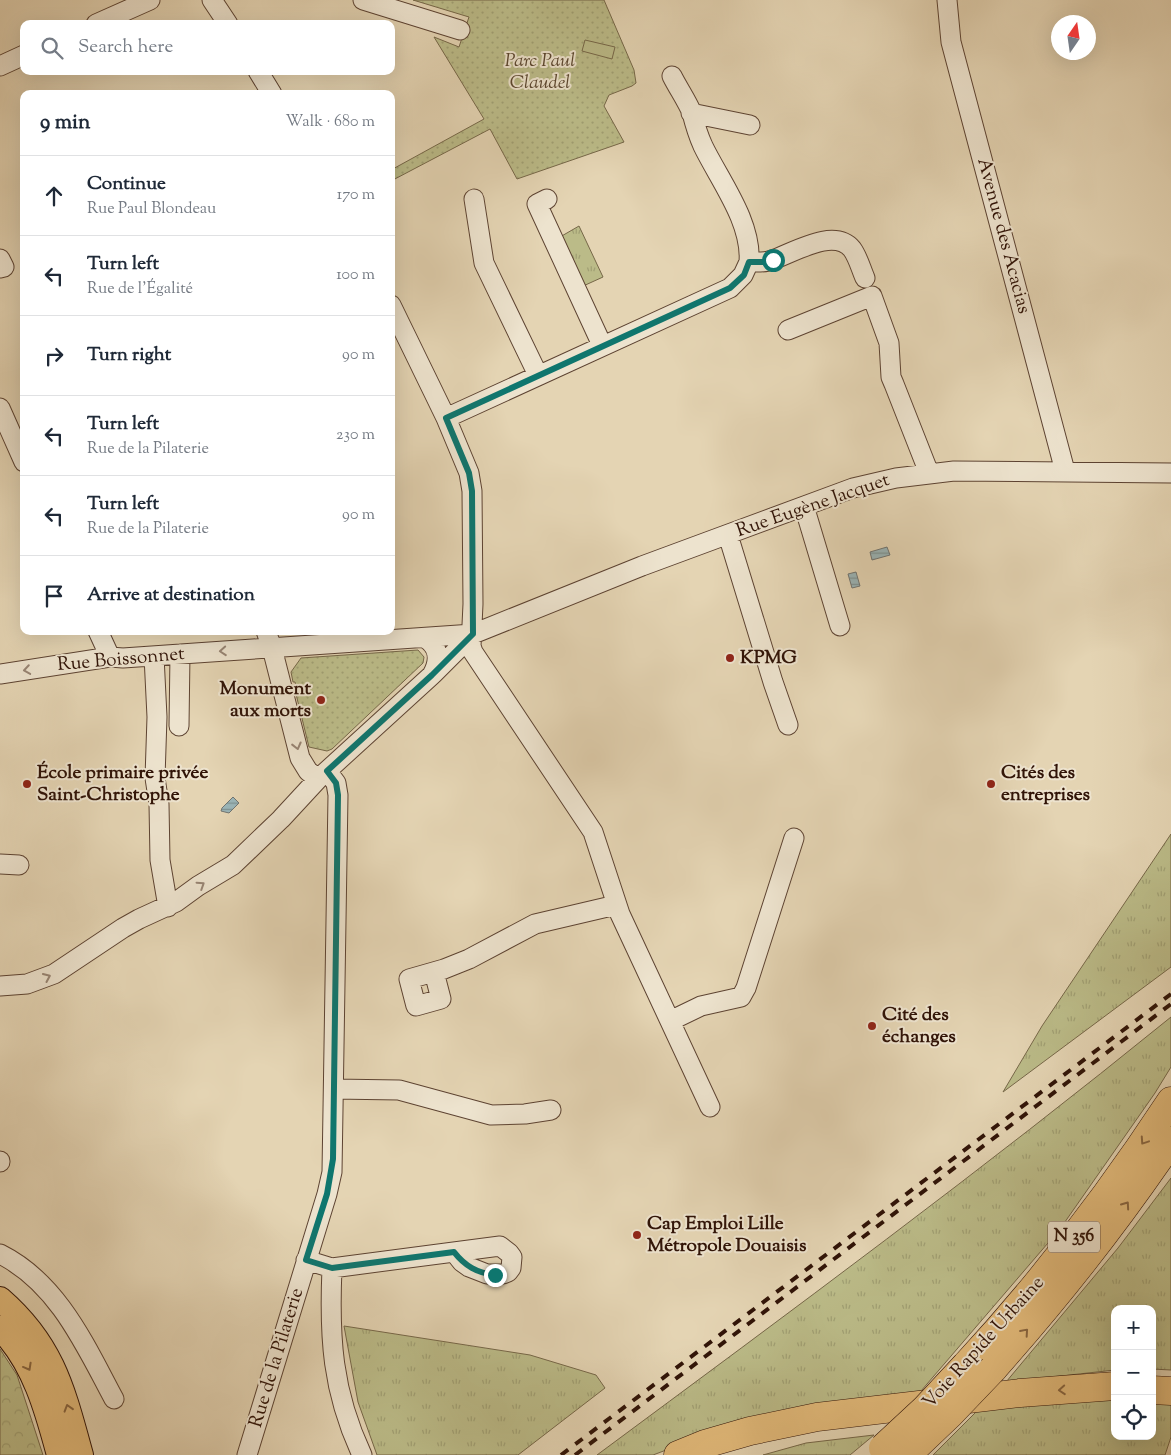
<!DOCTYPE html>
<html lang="en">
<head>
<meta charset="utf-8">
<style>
  body { margin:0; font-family:"Sorts Mill Goudy",serif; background:#f6f6f7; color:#1f2937 }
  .controls { position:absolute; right:15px; bottom:15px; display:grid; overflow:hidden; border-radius:10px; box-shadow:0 5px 20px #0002 }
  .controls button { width:45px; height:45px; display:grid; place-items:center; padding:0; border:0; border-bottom:1px solid #e0e1e3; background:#fff; color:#1f2937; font:25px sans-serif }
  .compass { position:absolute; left:1051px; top:15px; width:45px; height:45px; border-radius:50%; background:#fff; box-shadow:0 5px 20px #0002; rotate:13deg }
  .stop { position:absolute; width:15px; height:15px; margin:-11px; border:4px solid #0f766e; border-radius:50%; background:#fff }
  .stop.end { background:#0f766e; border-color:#fff; box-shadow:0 1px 5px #0008 }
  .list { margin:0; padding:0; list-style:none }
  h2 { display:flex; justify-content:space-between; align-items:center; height:65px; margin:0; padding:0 20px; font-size:21px }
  h2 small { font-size:16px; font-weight:400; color:#747a83 }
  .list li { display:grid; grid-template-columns:32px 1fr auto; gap:15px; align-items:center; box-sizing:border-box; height:80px; padding:0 20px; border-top:1px solid #e0e1e3 }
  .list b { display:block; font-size:19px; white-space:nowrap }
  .list p { margin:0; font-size:16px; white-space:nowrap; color:#747a83 }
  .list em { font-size:16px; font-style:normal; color:#747a83 }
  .icon { flex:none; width:28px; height:28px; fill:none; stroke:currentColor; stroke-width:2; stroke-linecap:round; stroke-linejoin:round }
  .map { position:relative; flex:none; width:1171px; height:1455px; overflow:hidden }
  .search { position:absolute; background:#fff; box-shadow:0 5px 20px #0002; left:20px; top:20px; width:375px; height:55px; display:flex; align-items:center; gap:12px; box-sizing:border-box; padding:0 18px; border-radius:10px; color:#747a83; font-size:19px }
  .panel { position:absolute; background:#fff; box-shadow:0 5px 20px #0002; left:20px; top:90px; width:375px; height:545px; border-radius:10px }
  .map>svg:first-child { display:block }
</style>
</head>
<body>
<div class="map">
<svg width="1171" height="1455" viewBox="0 0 1171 1455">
  <defs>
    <pattern id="grass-tufts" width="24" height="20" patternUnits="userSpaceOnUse" patternTransform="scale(1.25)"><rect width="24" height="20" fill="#bb8"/><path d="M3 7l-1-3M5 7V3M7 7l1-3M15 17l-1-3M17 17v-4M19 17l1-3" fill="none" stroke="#a1a074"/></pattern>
    <pattern id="forest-crowns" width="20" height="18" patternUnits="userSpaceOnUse" patternTransform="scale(1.25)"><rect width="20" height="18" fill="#bb8"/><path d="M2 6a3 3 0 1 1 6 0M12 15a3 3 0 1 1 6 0" fill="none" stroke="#a1a074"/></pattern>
    <pattern id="park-dots" width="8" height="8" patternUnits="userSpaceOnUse" patternTransform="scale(1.25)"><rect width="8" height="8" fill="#bb8"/><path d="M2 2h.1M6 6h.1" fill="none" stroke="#a1a074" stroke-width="1.8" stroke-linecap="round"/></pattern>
    <pattern id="water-rules" width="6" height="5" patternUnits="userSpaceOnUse" patternTransform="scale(1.25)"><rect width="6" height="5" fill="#9ab5b8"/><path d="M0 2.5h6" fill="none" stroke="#7e9294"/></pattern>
  </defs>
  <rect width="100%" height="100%" fill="#e4d4b3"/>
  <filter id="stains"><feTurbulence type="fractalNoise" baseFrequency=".004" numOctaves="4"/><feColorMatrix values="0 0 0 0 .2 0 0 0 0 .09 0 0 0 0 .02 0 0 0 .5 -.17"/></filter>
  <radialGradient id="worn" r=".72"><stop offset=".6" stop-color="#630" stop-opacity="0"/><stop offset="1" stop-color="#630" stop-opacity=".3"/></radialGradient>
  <path fill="url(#grass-tufts)" stroke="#766748" d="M579 226 603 277 581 287 560 237Z
    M1171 834V967L1003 1092 1042 1026Z
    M1171 1017V1067L1155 1093 1060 1229 921 1391 722 1429 653 1455H597C790 1312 984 1169 1171 1017Z
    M1171 1178V1370L1152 1369V1309H1115V1370L1006 1382 1118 1248Z
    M344 1326 530 1355 596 1375 605 1388 518 1455H377L358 1402Z
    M1115 1399V1436H1152V1401L1171 1402V1437L1165 1455H933L979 1409Z
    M874 1435 850 1455H763L806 1443Z"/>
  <path fill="url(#forest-crowns)" stroke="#766748" d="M0 1349 17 1375 43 1455H0Z"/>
  <path fill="url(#park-dots)" stroke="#766748" d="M413 0H604L634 70 636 83 632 86 609 95 604 106 624 142 517 179 490 129 391 181V170L484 119 434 37 459 47 469 17Z
    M418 650 424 657 423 663 332 749 327 751 309 747 294 686H296L295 682H293L291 672 301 658Z"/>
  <path fill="#bb8" stroke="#766748" d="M585 40 615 47 612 59 582 51Z"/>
  <path fill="url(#water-rules)" stroke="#707471" d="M887 547 890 555 872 560 870 552Z
    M856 572 860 586 852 588 848 574Z
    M233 797 239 803 229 813 221 811 222 808Z"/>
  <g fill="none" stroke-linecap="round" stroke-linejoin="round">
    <g stroke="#5d4332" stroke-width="21">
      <path id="minor" d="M212 0 228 24
        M363 0 460 30
        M947 0 951 42 1065 471
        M96 24 150 0
        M0 66 24 55
        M258 71 272 94
        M672 76C678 88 687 101 692 113 695 125 698 135 703 146 720 181 752 222 749 262
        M691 113 750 125
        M474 199 484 263 538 375
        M547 199 537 204 602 345
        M0 259 4 267 0 268
        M391 305 446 418 469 473 472 491 473 604 471 646 473 652 593 832 620 914 710 1107
        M788 330 872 296 889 343 891 377 894 384 929 473
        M0 408 24 462
        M446 418 730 288 743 275 749 262C757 262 765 263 772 260 793 253 834 227 852 249 858 257 861 269 865 278
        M804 506 840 626
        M728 535 773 682 788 725
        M98 631 110 657
        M266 631 272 648 300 758 308 771 318 779
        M154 656 157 717 155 778 159 804 160 860 168 907
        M0 674 110 657 123 658 473 634 642 566 715 539 853 488 896 478 954 471 1171 473
        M433 674 473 634
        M179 726 180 654
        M0 864 19 865
        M434 972 441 999 416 1006 409 979 444 969 469 959 535 924 616 905
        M0 986 27 984 54 974 123 928 139 919 176 902 198 886 233 865 281 819 318 779 432 675C440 661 440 647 425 638
        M670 1021 701 1006 741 997 746 988 794 838
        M334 1089 399 1090 491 1115 525 1114 551 1110
        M0 1161V1162
        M0 1254C58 1283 85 1345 114 1399
        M306 1260 332 1268 454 1252 500 1246 509 1253 512 1257 511 1268 508 1272 503 1274H487L469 1267 462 1262 454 1252
        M332 1268C329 1337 332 1391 362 1455
        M247 1455 327 1194 332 1172 338 795 336 783 327 771"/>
    </g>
    <g stroke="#301307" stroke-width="26">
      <path id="major" d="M0 1299C53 1345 63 1390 81 1455
        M0 1328C34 1362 47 1410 59 1455"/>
    </g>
    <g stroke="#301307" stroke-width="29">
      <path id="highway" d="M966 1365C1042 1283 1110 1194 1171 1101
        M993 1369C1057 1297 1117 1221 1171 1141
        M1152 1390 1171 1391
        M678 1455 705 1444 750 1431 817 1417 1020 1393 1115 1386"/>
    </g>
    <use href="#minor" stroke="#ede3ce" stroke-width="19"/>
    <use href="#major" stroke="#e2ba7a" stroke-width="24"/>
    <use href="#highway" stroke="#e2ba7a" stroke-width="28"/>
    <path stroke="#301307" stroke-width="4" stroke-dasharray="9 9" stroke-linecap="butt" d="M561 1455 1171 994
      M575 1455 1171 1004"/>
    <g stroke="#301307" stroke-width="29" stroke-linecap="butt">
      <path id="highway-bridge" d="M883 1448 925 1409 966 1365
        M908 1454 950 1414 993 1369"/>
    </g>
    <use href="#highway-bridge" stroke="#e2ba7a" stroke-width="28"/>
  </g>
  <defs><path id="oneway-chevron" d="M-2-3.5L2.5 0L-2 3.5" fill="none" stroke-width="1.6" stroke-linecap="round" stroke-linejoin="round" transform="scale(1.25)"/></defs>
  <g stroke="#988574">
    <use href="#oneway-chevron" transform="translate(223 651) rotate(176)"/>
    <use href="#oneway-chevron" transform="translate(27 670) rotate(171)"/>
    <use href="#oneway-chevron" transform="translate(297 746) rotate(76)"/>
    <use href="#oneway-chevron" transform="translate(201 885) rotate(-33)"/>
    <use href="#oneway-chevron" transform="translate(47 977) rotate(-24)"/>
  </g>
  <g stroke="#896640">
    <use href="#oneway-chevron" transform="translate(1144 1141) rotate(124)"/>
    <use href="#oneway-chevron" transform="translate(1126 1205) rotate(-55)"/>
    <use href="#oneway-chevron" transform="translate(1025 1332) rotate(-49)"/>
    <use href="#oneway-chevron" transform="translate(28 1367) rotate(61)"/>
    <use href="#oneway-chevron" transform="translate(1062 1390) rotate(176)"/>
    <use href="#oneway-chevron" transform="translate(68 1408) rotate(-107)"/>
  </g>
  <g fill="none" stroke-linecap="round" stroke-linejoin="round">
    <path stroke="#0f766e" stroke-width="6" d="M495 1275C477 1273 465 1266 454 1252L332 1268 306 1260 327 1194 333 1159 338 795 336 783 327 771 432 675 473 634 472 491 469 473 446 418 730 288 744 275 749 262H765L773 260"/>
  </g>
  <g fill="#8f2418" stroke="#ede3ce" stroke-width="2">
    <circle cx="730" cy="658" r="5"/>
    <circle cx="321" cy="700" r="5"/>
    <circle cx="27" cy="784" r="5"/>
    <circle cx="991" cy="784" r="5"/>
    <circle cx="872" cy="1026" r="5"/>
    <circle cx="637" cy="1235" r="5"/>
  </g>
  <g text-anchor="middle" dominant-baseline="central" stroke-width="4" stroke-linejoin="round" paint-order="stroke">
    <rect fill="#ede3ce" stroke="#695143" stroke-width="1" x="1048" y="1221.5" width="52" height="31" rx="4"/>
    <g font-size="18" font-weight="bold" fill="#301307">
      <text x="1074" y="1237">N 356</text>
    </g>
    <g font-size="19" font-style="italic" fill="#5a452e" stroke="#ede3ce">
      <text x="540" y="61">Parc Paul<tspan x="540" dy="22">Claudel</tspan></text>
    </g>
    <g font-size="19" fill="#301307" stroke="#ede3ce">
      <text transform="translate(1003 236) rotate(75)">Avenue des Acacias</text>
      <text transform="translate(813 506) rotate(-19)">Rue Eugène Jacquet</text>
      <text transform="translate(121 660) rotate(-5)">Rue Boissonnet</text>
      <text transform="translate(984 1343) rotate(-48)">Voie Rapide Urbaine</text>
      <text transform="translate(277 1358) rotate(-73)">Rue de la Pilaterie</text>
    </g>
    <g font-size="19" font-weight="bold" fill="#301307" stroke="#ede3ce" text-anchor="start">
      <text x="740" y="658">KPMG</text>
      <text x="311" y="689" text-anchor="end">Monument<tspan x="311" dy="22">aux morts</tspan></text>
      <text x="37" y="773">École primaire privée<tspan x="37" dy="22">Saint-Christophe</tspan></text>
      <text x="1001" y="773">Cités des<tspan x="1001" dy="22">entreprises</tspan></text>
      <text x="882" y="1015">Cité des<tspan x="882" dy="22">échanges</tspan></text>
      <text x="647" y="1224">Cap Emploi Lille<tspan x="647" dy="22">Métropole Douaisis</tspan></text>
    </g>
  </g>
  <rect width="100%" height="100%" filter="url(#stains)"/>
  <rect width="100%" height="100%" fill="url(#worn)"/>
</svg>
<div class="controls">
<button>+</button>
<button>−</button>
<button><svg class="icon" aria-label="locate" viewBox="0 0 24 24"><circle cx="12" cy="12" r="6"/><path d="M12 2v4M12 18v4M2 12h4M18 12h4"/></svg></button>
</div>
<svg class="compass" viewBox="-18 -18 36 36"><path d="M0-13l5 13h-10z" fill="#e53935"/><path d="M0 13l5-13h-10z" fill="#747a83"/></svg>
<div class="stop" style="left:773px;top:260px"></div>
<div class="stop end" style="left:495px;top:1275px"></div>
<div class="search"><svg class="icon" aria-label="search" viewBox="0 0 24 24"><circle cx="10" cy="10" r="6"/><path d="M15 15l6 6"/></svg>Search here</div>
<section class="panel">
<h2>9 min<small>Walk · 680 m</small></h2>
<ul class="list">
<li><svg class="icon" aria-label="ahead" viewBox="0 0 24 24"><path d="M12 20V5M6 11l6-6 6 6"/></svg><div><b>Continue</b><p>Rue Paul Blondeau</p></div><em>170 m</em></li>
<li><svg class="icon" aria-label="left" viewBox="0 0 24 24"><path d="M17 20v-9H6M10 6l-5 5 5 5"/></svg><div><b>Turn left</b><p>Rue de l'Égalité</p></div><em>100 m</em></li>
<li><svg class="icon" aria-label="right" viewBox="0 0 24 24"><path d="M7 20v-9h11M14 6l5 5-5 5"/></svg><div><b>Turn right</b></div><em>90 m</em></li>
<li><svg class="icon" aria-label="left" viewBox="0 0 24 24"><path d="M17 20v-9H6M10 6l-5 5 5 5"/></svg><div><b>Turn left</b><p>Rue de la Pilaterie</p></div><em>230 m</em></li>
<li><svg class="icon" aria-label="left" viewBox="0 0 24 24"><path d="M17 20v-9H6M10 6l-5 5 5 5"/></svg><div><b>Turn left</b><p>Rue de la Pilaterie</p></div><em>90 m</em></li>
<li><svg class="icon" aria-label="arrive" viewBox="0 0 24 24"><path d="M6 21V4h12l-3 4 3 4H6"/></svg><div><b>Arrive at destination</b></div></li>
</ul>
</section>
</div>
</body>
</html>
